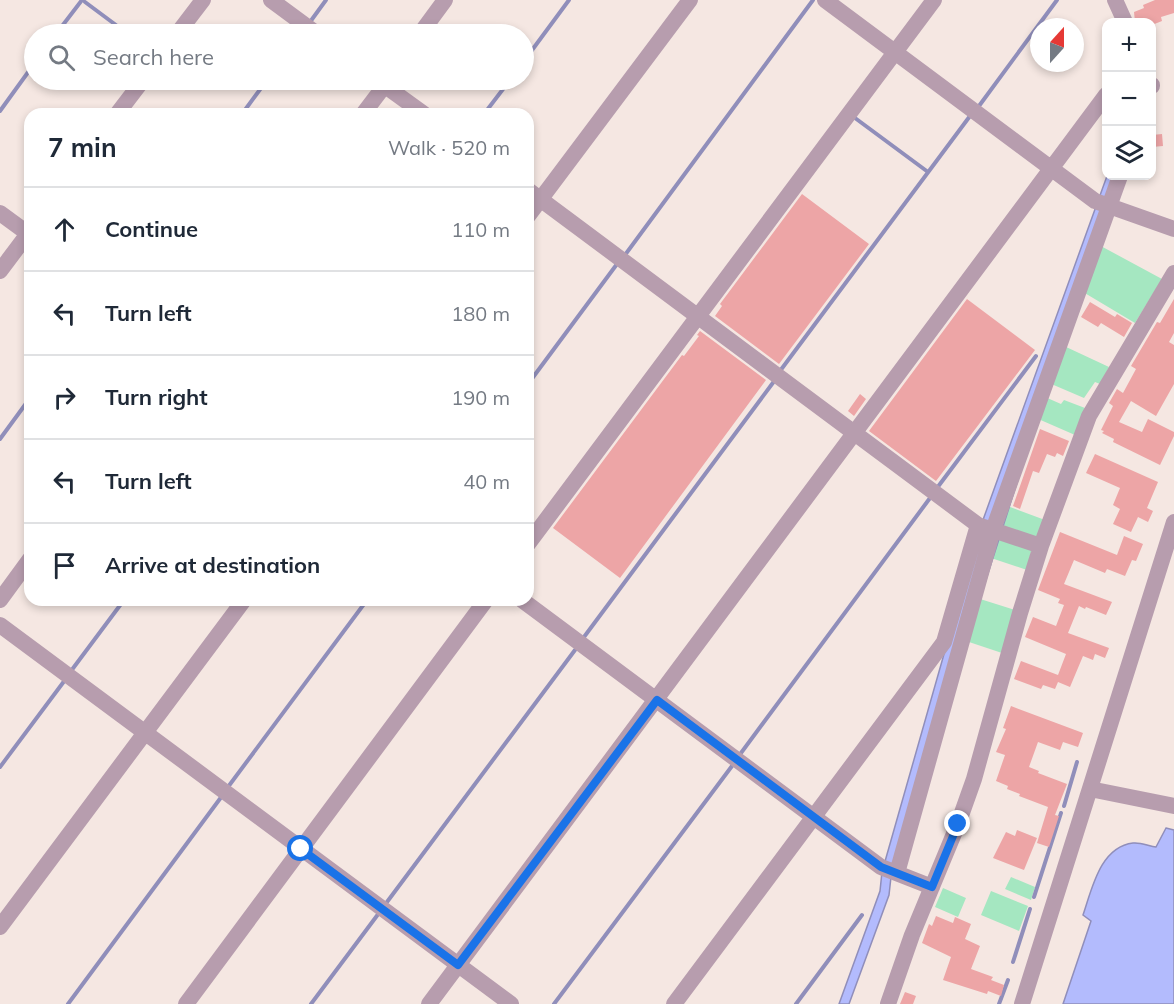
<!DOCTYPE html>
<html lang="en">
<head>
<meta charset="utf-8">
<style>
  body { margin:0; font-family:Mulish,sans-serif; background:#f6f6f7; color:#1f2937 }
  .controls { position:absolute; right:18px; top:18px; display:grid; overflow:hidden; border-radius:12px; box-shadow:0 3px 9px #0003 }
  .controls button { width:54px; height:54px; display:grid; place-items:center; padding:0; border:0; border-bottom:2px solid #e0e1e3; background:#fff; color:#1f2937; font:30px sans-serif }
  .compass { position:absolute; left:1030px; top:18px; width:54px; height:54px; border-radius:50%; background:#fff; box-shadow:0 3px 9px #0003; rotate:21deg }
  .stop { position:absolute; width:18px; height:18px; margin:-14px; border:4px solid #1a73e8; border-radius:50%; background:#fff }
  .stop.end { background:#1a73e8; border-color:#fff; box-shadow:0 2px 6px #0008 }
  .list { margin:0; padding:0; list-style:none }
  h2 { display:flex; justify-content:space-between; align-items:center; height:78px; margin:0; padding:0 24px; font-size:26px }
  h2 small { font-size:20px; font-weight:400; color:#747a83 }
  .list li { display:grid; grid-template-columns:39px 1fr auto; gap:18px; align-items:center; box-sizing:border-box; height:84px; padding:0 24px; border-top:2px solid #e0e1e3 }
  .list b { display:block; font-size:22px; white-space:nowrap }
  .list em { font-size:20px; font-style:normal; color:#747a83 }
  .icon { flex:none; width:33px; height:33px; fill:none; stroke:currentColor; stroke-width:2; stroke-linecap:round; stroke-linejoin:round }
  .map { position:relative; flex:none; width:1174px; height:1004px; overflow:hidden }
  .search { position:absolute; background:#fff; box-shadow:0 3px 9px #0003; left:24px; top:24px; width:510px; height:66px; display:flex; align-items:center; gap:15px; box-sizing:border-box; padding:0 21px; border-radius:33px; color:#747a83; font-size:22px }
  .panel { position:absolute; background:#fff; box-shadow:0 3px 9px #0003; left:24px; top:108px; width:510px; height:498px; border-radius:18px }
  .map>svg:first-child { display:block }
</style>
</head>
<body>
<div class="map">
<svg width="1174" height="1004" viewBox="0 0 1174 1004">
  <rect width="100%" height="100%" fill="#f5e7e2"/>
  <path fill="#a5e7c1" d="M1099 245 1162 279 1135 323 1083 292Z
    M1064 346 1109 367 1100 384 1095 382 1084 398 1049 383Z
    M1045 397 1061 404 1064 400 1085 408 1075 435 1036 418Z
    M1005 505 1045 520 1038 538 997 527Z
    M995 534 1032 547 1027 570 988 557Z
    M977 598 1015 610 1002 653 966 641Z
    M1011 877 1035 887 1031 900 1005 889Z
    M943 888 966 898 958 917 935 907Z
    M991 891 1028 906 1019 931 981 915Z"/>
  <path fill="#b3bbfd" stroke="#908eba" stroke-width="1.5" d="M1107 176H1115L891 877 889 895 849 1004H839L880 891 882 872 979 531Z
    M1166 828 1174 830V1004H1063L1091 921 1083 915C1092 889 1100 847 1133 843 1140 842 1149 846 1156 847Z"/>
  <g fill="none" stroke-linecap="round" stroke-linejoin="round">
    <path stroke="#908eba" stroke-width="4" d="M85 2 128 34
      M310 22 326 0
      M56 34 82 0
      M524 61 569 0
      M979 106 1057 0
      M0 111 34 64
      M242 114 267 80
      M484 114 510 80
      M855 118 928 172
      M625 255 813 0
      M780 371 970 116
      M528 384 617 264
      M0 439 30 398
      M937 488 1036 356
      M584 637 775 380
      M71 671 124 600
      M741 753 930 498
      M0 767 65 680
      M228 787 367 600
      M1064 806 1077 762
      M1034 897 1061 813
      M387 902 575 650
      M1013 962 1030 909
      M68 1004 222 796
      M311 1004 379 913
      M554 1004 732 766
      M796 1004 862 915
      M999 1004 1008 980"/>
  </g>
  <path fill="#eda5a6" d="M1155 0H1174V13L1161 17 1162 21 1152 25V22H1135L1134 12 1144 8 1143 5Z
    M1162 134 1163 146 1152 147V135Z
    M802 194 869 244 779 364 715 316 722 306 720 304Z
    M967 299 1035 350 936 481 869 431Z
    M1174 299V333L1169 342 1174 345V384L1156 416 1131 401 1119 422 1142 432 1148 419 1174 432V436L1160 465 1113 442 1114 439 1102 433 1104 431 1101 430 1113 406 1109 403 1117 389 1123 393 1136 369 1131 366 1157 322 1160 323Z
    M1090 302 1115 317 1117 314 1132 323 1124 337 1101 323 1098 327 1081 317Z
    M700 331 766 380 620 578 553 528 682 355 684 356 699 336 697 335Z
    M860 394 866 399 854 416 848 411Z
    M1040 429 1069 441 1063 456 1057 453 1055 457 1047 454 1039 473 1033 471 1020 509 1013 506Z
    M1095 454 1158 482 1147 508 1153 511 1148 522 1138 517 1131 532 1113 524 1120 509 1113 505 1120 488 1086 473Z
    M1060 532 1117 555 1124 536 1143 544 1136 561 1132 560 1125 576 1107 569 1105 573 1074 560 1064 584 1112 602 1106 615 1086 607 1085 609 1079 606 1068 633 1109 648 1105 658 1095 654 1093 660 1083 656 1070 687 1058 682 1055 689 1043 685 1041 689 1014 679 1021 661 1058 675 1066 654 1025 637 1033 617 1056 626 1064 605 1058 603 1060 599 1038 590Z
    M1011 706 1083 733 1078 747 1063 742 1060 750 1038 742 1029 767 1039 771 1038 773 1067 784 1055 815 1059 816 1049 847 1037 843 1048 807 1019 796 1020 794 1007 789 1008 786 996 781 1005 755 996 752 1006 729 1003 728Z
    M1017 830 1037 838 1024 870 993 858 1006 832 1015 836Z
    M936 916 953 923 955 917 971 924 965 939 980 946 971 969 993 977 991 980 1004 985 1001 996 988 991 987 994 943 980 951 957 922 943 929 924 932 926Z
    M905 992 916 996 913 1004H900Z"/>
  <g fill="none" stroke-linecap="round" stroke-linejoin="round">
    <path stroke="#b79dae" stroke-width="16" d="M271 0 317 34
      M825 0 1095 201 1174 229
      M1115 0 1125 22
      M177 34 203 0
      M420 34 445 0
      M377 80 424 114
      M1152 85V86
      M117 114 143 80
      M363 114 385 85
      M528 190 978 525 1041 546
      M0 213 30 235
      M528 216 690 0
      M0 271 30 231
      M528 544 934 0
      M0 600 30 559
      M522 600 881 867 932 887
      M0 625 511 1004
      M1090 789 1174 806
      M897 873 993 530 1120 176
      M0 927 244 600
      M186 1004 486 600
      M429 1004 1106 95
      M674 1004 944 642 978 525
      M888 1004 912 935 958 824 974 779 1020 613 1041 546 1089 416 1174 273
      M1022 1004 1174 522"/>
  </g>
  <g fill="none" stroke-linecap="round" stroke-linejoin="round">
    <path stroke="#1a73e8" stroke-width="8" d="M301 849 458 965 657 700 881 867 932 887 958 824"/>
  </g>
</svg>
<div class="controls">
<button>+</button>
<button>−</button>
<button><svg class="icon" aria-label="layers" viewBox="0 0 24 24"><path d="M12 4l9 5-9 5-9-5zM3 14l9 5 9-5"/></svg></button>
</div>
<svg class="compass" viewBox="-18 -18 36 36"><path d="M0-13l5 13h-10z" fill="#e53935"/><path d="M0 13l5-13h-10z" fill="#747a83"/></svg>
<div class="stop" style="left:301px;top:849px"></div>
<div class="stop end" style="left:958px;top:824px"></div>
<div class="search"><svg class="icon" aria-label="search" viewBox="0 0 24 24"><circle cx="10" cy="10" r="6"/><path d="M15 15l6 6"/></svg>Search here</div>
<section class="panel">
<h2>7 min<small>Walk · 520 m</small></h2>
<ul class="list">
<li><svg class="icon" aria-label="ahead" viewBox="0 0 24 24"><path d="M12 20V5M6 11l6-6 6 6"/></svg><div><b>Continue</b></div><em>110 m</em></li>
<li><svg class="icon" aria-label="left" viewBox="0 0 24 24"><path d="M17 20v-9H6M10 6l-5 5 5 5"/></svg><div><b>Turn left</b></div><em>180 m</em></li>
<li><svg class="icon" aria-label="right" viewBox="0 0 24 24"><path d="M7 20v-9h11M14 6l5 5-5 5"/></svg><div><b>Turn right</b></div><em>190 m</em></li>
<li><svg class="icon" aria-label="left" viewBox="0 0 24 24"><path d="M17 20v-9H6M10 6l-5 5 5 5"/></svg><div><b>Turn left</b></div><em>40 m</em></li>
<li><svg class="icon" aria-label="arrive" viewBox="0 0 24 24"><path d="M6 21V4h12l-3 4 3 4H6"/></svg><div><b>Arrive at destination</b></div></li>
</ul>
</section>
</div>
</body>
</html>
